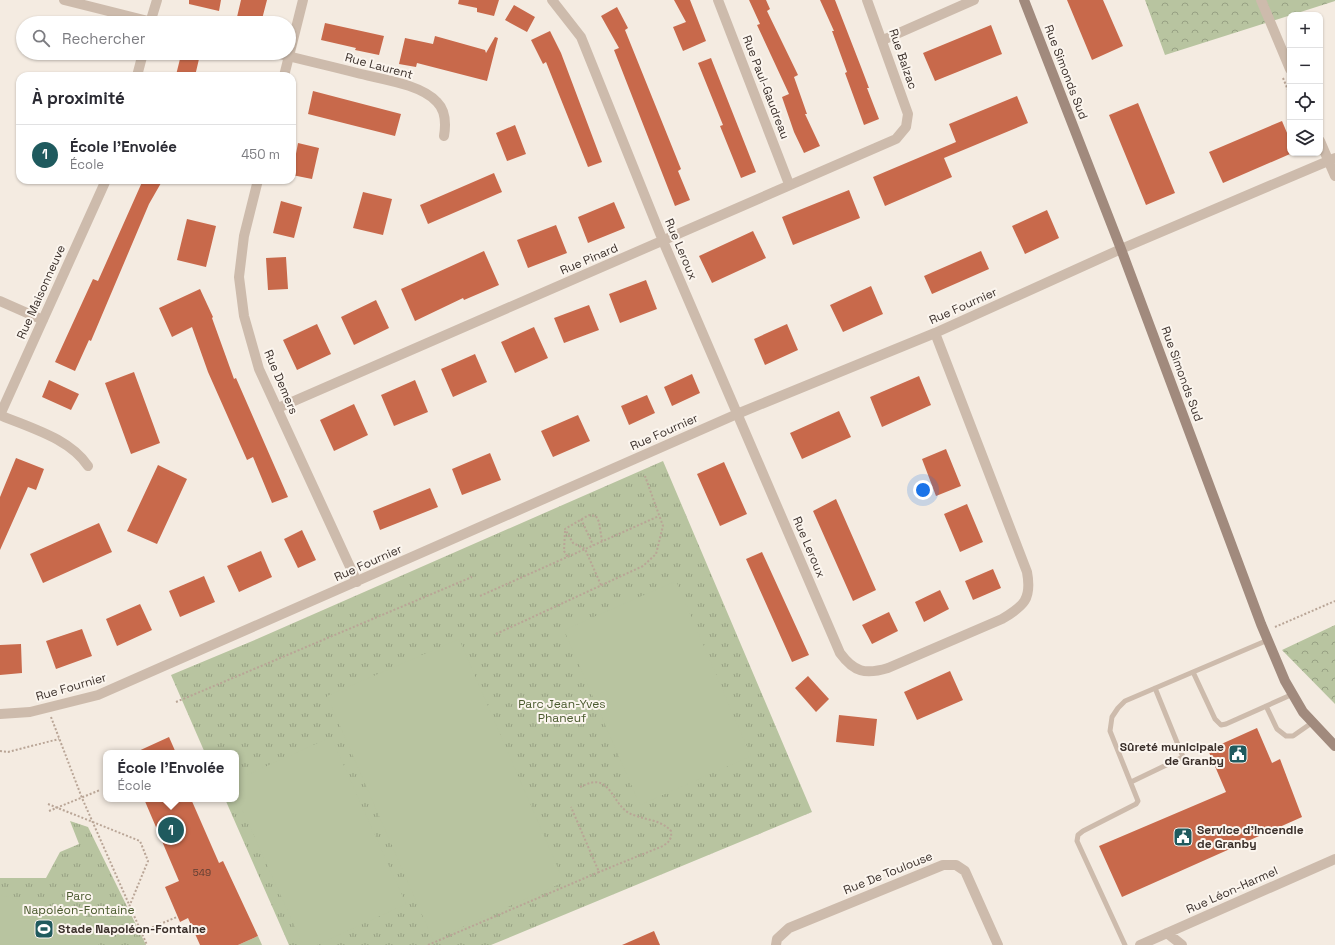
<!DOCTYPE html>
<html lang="fr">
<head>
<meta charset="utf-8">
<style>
  body { margin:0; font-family:"Space Grotesk",sans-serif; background:#f2f2f3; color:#2b2b33 }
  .controls { position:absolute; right:12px; top:12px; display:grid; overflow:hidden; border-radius:8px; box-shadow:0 1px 3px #0004 }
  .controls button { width:36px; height:36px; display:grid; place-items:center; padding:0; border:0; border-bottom:1px solid #e1e1e2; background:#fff; color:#2b2b33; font:20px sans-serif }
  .you { position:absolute; left:923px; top:490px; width:14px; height:14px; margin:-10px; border:3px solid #fff; border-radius:50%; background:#1a73e8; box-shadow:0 0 0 6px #1a73e833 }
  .badge { display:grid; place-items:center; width:26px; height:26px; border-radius:50%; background:#1f5a5e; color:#fff; font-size:13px; font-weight:700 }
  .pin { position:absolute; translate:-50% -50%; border:2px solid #fff; box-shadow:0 1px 4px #0006 }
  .popup { position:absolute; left:103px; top:750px; width:136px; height:52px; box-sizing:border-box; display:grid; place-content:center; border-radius:8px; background:#fff; filter:drop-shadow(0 1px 3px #0005); font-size:13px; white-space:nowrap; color:#7c7c81 }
  .popup b { font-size:15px; color:#2b2b33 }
  .popup::after { content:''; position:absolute; left:50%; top:100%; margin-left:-8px; border:8px solid transparent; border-top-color:#fff }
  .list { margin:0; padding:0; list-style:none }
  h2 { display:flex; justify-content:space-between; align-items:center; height:52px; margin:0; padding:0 16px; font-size:17px }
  h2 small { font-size:13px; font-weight:400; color:#7c7c81 }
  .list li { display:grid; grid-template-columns:26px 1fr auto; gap:12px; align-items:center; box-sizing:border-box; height:60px; padding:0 16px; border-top:1px solid #e1e1e2 }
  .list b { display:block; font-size:15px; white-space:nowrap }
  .list p { margin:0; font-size:13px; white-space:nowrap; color:#7c7c81 }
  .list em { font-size:13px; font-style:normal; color:#7c7c81 }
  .icon { flex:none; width:22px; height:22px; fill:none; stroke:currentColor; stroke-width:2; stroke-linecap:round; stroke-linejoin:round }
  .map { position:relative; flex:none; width:1335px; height:945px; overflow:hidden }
  .search { position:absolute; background:#fff; box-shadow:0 1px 3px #0004; left:16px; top:16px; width:280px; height:44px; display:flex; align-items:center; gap:10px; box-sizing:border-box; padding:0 14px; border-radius:22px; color:#7c7c81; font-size:15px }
  .panel { position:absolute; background:#fff; box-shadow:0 1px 3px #0004; left:16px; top:72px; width:280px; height:112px; border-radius:12px }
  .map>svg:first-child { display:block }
</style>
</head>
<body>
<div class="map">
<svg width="1335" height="945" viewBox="0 0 1335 945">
  <defs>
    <pattern id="grass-tufts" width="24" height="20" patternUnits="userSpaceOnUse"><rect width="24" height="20" fill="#b8c4a0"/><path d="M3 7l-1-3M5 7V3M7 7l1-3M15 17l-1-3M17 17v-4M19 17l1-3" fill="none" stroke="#97a083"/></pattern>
    <pattern id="forest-crowns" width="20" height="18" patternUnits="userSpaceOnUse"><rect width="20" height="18" fill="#b8c4a0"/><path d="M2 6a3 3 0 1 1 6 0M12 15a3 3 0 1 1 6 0" fill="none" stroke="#97a083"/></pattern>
  </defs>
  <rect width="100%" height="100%" fill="#f4ebe1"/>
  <path fill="url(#grass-tufts)" d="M663 461 812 812 491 945H289L225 799H236V753H205L171 675 257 639Z
    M70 821 88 827 146 945H0V878H46L60 852 79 844Z"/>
  <path fill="url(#forest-crowns)" d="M1145 0H1335V1L1165 55Z
    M1335 625V704L1282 650Z"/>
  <path fill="#b8c4a0" d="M676 581 751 756 640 805 564 630Z
    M459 639 564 882 433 940 327 696Z
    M331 737 406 904 317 945H303L236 796V780Z
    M0 895 76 913 99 945H0Z
    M258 936 262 945H238Z"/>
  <path fill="#c8694b" d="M189 0H221L219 11 189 4Z
    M241 0H267L261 23 237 17Z
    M459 0H499L494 16 477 12V8L458 4Z
    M674 0H690L706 41 683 51 673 27 686 22Z
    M749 0H766L770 9 767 11 798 75 794 77 807 114H805L820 146 804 153 794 132 782 97 789 94 757 25 760 24Z
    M820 0H835L861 67 869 88H867L879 119 864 125 845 73 847 72 832 31H834Z
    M1067 0H1103L1123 46 1092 60Z
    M514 5 535 17 527 32 505 20Z
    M617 7 628 28 625 30 681 169 678 171 690 200 675 206 614 50 619 48 601 16Z
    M325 23 384 36 379 55 355 50 356 48 321 40Z
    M991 25 1002 54 935 81 923 53Z
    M550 31 561 53 602 162 588 167 546 62 543 64 531 40Z
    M435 36 485 50 486 53 495 37 498 38 487 81 417 63 416 67 399 64 405 38 433 44Z
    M181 55 199 59 195 76 176 75Z
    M711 58 756 172 741 178 720 126 723 125 698 63Z
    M313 91 401 114 395 136 308 114Z
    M1017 96 1028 123 944 158 952 177 885 206 873 177 956 142 949 124Z
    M1138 103 1175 193 1146 205 1109 115Z
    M1282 121 1290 140V154L1223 183 1209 152Z
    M515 125 526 154 507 161 496 133Z
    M298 143 319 148 312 179 292 175Z
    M494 173 502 192 428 224 420 205Z
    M143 180H155L161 183 149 204 91 341 89 340 75 371 55 362 93 279 98 281Z
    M849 190 860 218 793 245 782 217Z
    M363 192 392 199 383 235 353 228Z
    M281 201 302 207 294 238 273 233Z
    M614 202 625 228 588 243 578 217Z
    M1047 210 1059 238 1025 254 1012 226Z
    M187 219 216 226 206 267 177 260Z
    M556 225 567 253 528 268 517 240Z
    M753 231 766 258 712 283 699 256Z
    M484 251 499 285 464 300 463 298 415 321 401 289Z
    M981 251 989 269 932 294 924 276Z
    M286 257 288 289 268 290 266 258Z
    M646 280 657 309 620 323 609 294Z
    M871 286 883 314 843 332 830 305Z
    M200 289 213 317 212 318 234 379 236 378 288 497 272 503 253 457 247 460 208 372 192 327 172 337 159 308Z
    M376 300 389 328 354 345 341 317Z
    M589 305 599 330 564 343 554 318Z
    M317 324 331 354 297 370 283 340Z
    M787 324 798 350 765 365 754 339Z
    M534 327 548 358 515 373 501 342Z
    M475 354 487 382 453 397 441 369Z
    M134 372 160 443 131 454 105 383Z
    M692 374 700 393 672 406 664 387Z
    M919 376 931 405 882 427 870 397Z
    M49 380 79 394 71 410 42 397Z
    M415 380 428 412 394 426 381 395Z
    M647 395 655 413 629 425 621 406Z
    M354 404 368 435 334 451 320 420Z
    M839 411 851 437 802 459 790 433Z
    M578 415 590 441 553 457 541 431Z
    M946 449 961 486 936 496 922 459Z
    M490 453 501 480 462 495 452 469Z
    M16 458 44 469 36 490 28 487 0 550V497Z
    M724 462 747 514 720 526 697 474Z
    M158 465 187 479 157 544 127 531Z
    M430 488 438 507 380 530 373 511Z
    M836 499 876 590 853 601 813 511Z
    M967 504 983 542 960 552 944 514Z
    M99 523 112 552 43 583 30 554Z
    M302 530 316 560 298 568 284 539Z
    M261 551 272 577 239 592 227 566Z
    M762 552 809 655 792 662 746 559Z
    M993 569 1001 588 973 600 965 581Z
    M204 576 215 602 180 617 169 591Z
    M940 590 949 609 924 622 915 602Z
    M140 604 152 630 117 646 106 619Z
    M889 612 898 631 872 644 862 625Z
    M82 629 92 656 56 669 46 641Z
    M21 644 22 673 0 675V645Z
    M950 671 963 700 917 720 904 692Z
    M808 676 829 699 816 712 795 688Z
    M839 715 877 719 874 746 836 742Z
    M1257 728 1272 763 1280 759 1302 817 1122 897 1099 846 1226 792 1208 750Z
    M169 737 176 753H134Z
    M144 799H191L219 863 223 861 258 936 238 945H200L188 918 180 922 165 887 179 881Z
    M654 931 660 945H622Z"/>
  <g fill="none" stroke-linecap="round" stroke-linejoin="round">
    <path stroke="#b9a596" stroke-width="2" stroke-dasharray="2 2" stroke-linecap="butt" d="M1283 78 1290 95
      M581 519 593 545
      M565 531 564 551 568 557
      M601 585 585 549 573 543 565 529 589 515 596 516 599 522 602 541
      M480 596 659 516
      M1275 627 1335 601
      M496 634 643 566 656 554 663 526 645 476
      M176 702 472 577
      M51 717 82 798 147 945
      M0 751 8 752 59 739
      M580 787C587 784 596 779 604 785 614 792 617 806 629 813 642 820 661 819 671 831 672 839 669 842 663 846L599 872
      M48 804 140 841 148 861 129 907
      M49 811 100 790
      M141 932 177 917
      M428 945 599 872 571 807"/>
    <path stroke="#cdbbac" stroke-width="5" d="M1193 672 1215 719 1221 725 1226 724 1293 694
      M1266 706 1277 729 1286 736H1293L1313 722
      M1131 782 1183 757 1155 688
      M1125 945 1077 841 1078 835 1083 831 1136 804 1138 801 1110 731 1112 717 1118 708 1125 701 1268 640"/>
    <path stroke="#cdbbac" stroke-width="10" d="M64 0 156 23
      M552 0 581 37 663 241 840 653C854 672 865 675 888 668L1002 619C1024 606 1032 599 1027 572L935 333
      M718 0 789 184
      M1261 0 1290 69
      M150 23 157 0
      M883 40 974 0
      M276 53C303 60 330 66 357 73 380 79 421 84 437 102 446 111 446 124 444 136
      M137 76 143 53
      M284 76 303 0
      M1320 141 1335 176
      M258 180 244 236 239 277 244 316 259 369 357 582
      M0 301 43 320
      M278 408 896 139 906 127 908 114 867 0
      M0 415 106 180
      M0 415C30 428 69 438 88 466
      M0 714 30 712 98 695 737 414 935 333 1121 249 1335 158
      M1167 933 1182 945
      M776 945 777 939 789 928 943 865H956L965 871 998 945
      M1140 945 1335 859"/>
    <path stroke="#a18a7d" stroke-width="10" d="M1024 0 1121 249 1261 624 1285 681 1303 712 1335 746"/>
  </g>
  <defs>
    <g id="civic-square" transform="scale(1)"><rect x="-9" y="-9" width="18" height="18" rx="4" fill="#1f5a5e" stroke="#fbf5ee"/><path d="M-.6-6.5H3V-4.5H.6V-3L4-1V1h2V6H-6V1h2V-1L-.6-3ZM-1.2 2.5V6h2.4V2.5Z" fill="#fff"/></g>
    <g id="stadium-square" transform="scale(1)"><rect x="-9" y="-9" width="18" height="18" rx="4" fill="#1f5a5e" stroke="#fbf5ee"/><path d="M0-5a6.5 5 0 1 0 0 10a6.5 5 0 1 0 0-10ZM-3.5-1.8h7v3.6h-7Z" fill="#fff"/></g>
  </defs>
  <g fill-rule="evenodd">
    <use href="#civic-square" x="1238" y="754"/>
    <use href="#civic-square" x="1183" y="837"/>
    <use href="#stadium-square" x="44" y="929"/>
  </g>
  <g text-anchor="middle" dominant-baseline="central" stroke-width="4" stroke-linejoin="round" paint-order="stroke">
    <g font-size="10" fill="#5e3e33">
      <text x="202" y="872">549</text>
    </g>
    <g font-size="12" fill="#3b302b" stroke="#fbf5ee">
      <text transform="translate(903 59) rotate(71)">Rue Balzac</text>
      <text transform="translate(379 66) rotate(15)">Rue Laurent</text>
      <text transform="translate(1066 72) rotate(69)">Rue Simonds Sud</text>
      <text transform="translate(766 87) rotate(69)">Rue Paul-Gaudreau</text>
      <text transform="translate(681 249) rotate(67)">Rue Leroux</text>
      <text transform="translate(589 259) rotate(-23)">Rue Pinard</text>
      <text transform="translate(41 292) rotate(-66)">Rue Maisonneuve</text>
      <text transform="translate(963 306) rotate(-24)">Rue Fournier</text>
      <text transform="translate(1182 374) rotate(70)">Rue Simonds Sud</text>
      <text transform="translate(281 382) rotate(67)">Rue Demers</text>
      <text transform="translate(664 432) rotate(-24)">Rue Fournier</text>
      <text transform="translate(809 547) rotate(67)">Rue Leroux</text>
      <text transform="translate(368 563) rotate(-24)">Rue Fournier</text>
      <text transform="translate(71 687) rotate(-16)">Rue Fournier</text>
      <text transform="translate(888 873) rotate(-22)">Rue De Toulouse</text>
      <text transform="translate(1232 890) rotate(-24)">Rue Léon-Harmel</text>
    </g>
    <g font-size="12" fill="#4a5a2e" stroke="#fbf5ee">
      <text x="562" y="704">Parc Jean-Yves<tspan x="562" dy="14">Phaneuf</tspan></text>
      <text x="79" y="896">Parc<tspan x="79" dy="14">Napoléon-Fontaine</tspan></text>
    </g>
    <g font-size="12" font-weight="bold" fill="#3b302b" stroke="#fbf5ee" text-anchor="start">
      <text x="1224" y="747" text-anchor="end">Sûreté municipale<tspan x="1224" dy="14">de Granby</tspan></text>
      <text x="1197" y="830">Service d'Incendie<tspan x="1197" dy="14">de Granby</tspan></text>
      <text x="58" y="929">Stade Napoléon-Fontaine</text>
    </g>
  </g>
</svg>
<div class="controls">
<button>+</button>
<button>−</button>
<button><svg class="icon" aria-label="locate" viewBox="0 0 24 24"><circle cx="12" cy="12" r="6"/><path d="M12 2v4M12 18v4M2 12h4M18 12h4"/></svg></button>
<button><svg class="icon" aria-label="layers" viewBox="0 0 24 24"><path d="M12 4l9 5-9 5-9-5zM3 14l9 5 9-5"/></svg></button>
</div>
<div class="you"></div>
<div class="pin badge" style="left:171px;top:830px">1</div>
<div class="popup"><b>École l'Envolée</b>École</div>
<div class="search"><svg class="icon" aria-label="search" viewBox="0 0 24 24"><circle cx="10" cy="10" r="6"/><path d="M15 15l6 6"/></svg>Rechercher</div>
<section class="panel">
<h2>À proximité<small></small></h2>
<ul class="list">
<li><span class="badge">1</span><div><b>École l'Envolée</b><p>École</p></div><em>450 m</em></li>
</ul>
</section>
</div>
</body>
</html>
